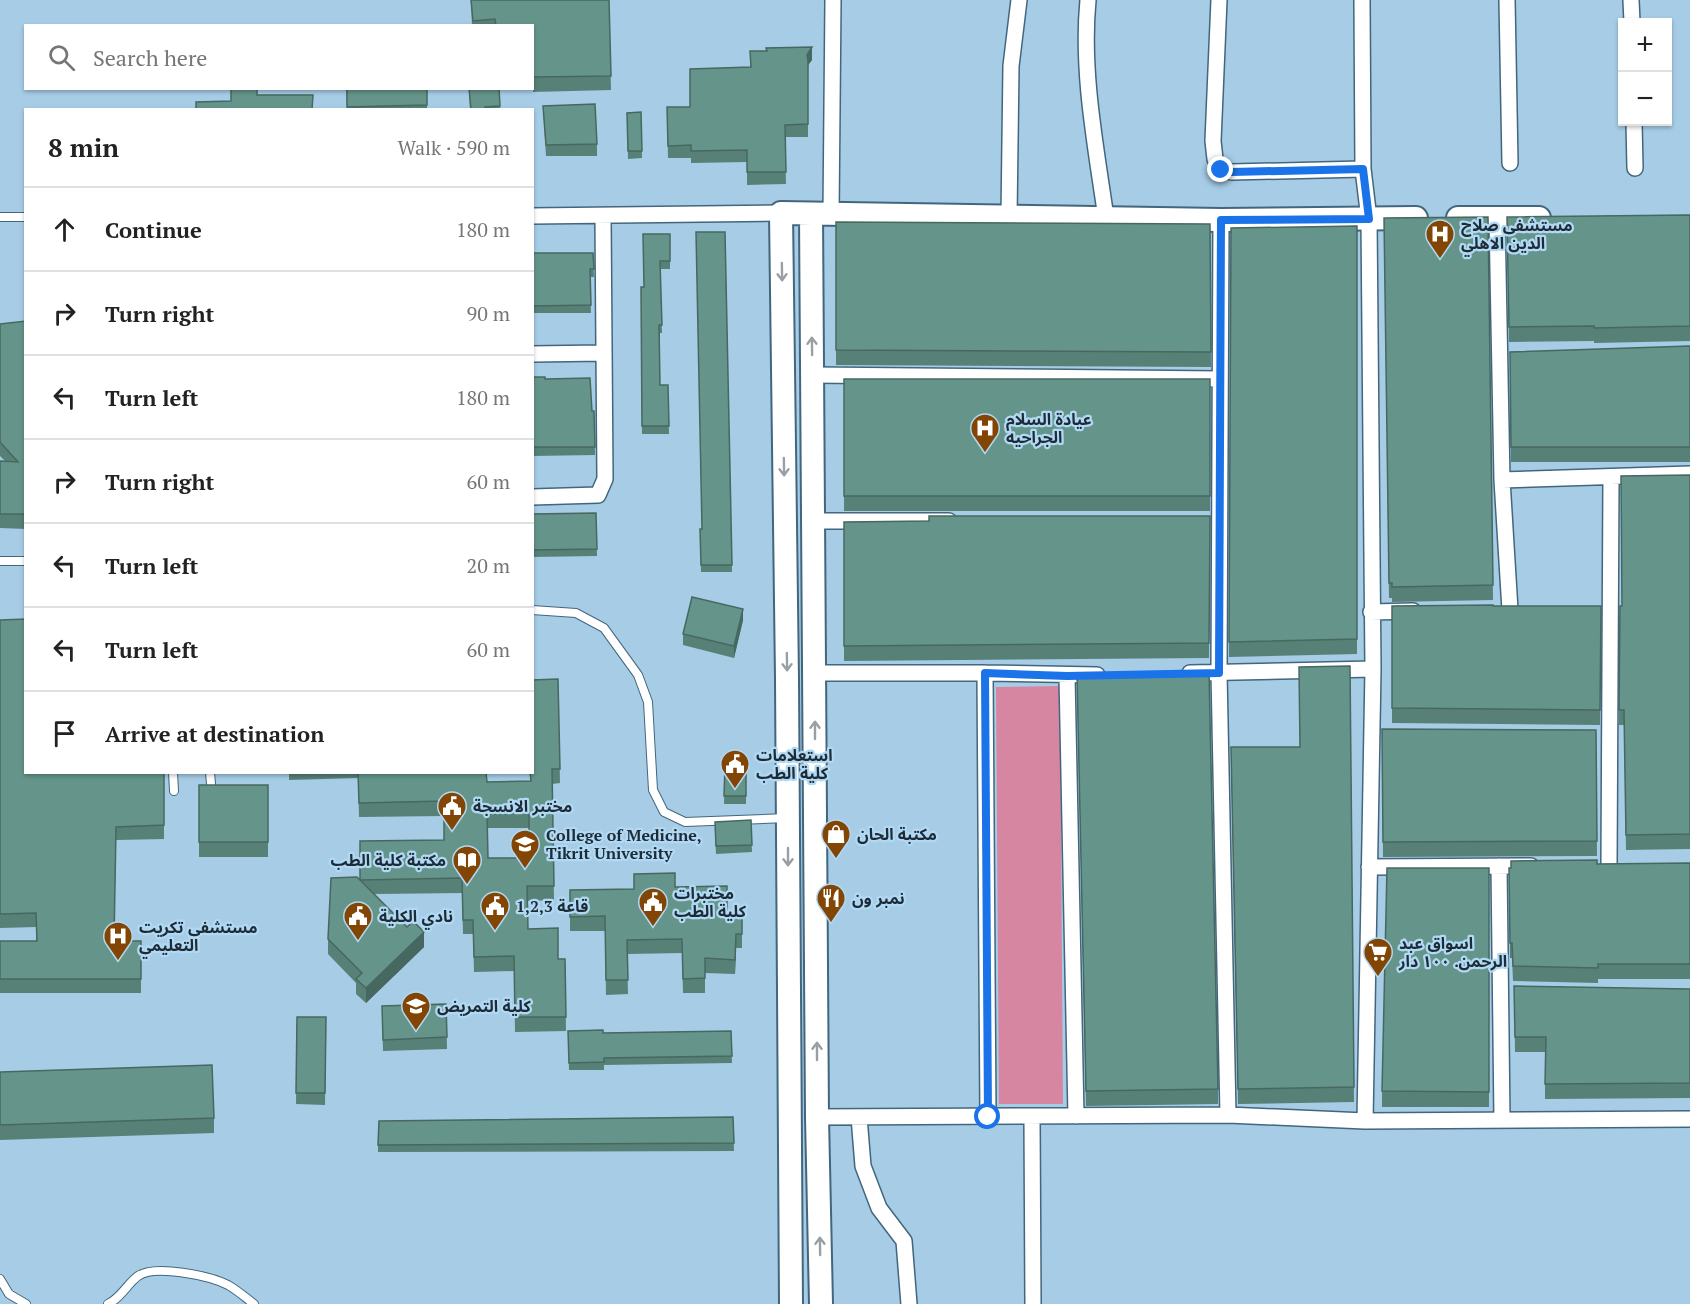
<!DOCTYPE html>
<html lang="en">
<head>
<meta charset="utf-8">
<style>
  body { margin:0; font-family:"PT Serif","Noto Sans Arabic",serif; background:#f6f6f6; color:#222 }
  .controls { position:absolute; right:18px; top:18px; display:grid; overflow:hidden; border-radius:0px; box-shadow:0 2px 4px #0004 }
  .controls button { width:54px; height:54px; display:grid; place-items:center; padding:0; border:0; border-bottom:2px solid #e0e0e0; background:#fff; color:#222; font:30px sans-serif }
  .stop { position:absolute; width:18px; height:18px; margin:-14px; border:4px solid #1a73e8; border-radius:50%; background:#fff }
  .stop.end { background:#1a73e8; border-color:#fff; box-shadow:0 2px 6px #0008 }
  .list { margin:0; padding:0; list-style:none }
  h2 { display:flex; justify-content:space-between; align-items:center; height:78px; margin:0; padding:0 24px; font-size:26px }
  h2 small { font-size:20px; font-weight:400; color:#767676 }
  .list li { display:grid; grid-template-columns:39px 1fr auto; gap:18px; align-items:center; box-sizing:border-box; height:84px; padding:0 24px; border-top:2px solid #e0e0e0 }
  .list b { display:block; font-size:22px; white-space:nowrap }
  .list em { font-size:20px; font-style:normal; color:#767676 }
  .icon { flex:none; width:33px; height:33px; fill:none; stroke:currentColor; stroke-width:2; stroke-linecap:round; stroke-linejoin:round }
  .map { position:relative; flex:none; width:1690px; height:1304px; overflow:hidden }
  .search { position:absolute; background:#fff; box-shadow:0 2px 4px #0004; left:24px; top:24px; width:510px; height:66px; display:flex; align-items:center; gap:15px; box-sizing:border-box; padding:0 21px; border-radius:0px; color:#767676; font-size:22px }
  .panel { position:absolute; background:#fff; box-shadow:0 2px 4px #0004; left:24px; top:108px; width:510px; height:666px; border-radius:0px }
  .map>svg:first-child { display:block }
</style>
</head>
<body>
<div class="map">
<svg width="1690" height="1304" viewBox="0 0 1690 1304">
  <rect width="100%" height="100%" fill="#a6cce6"/>
  <path fill="#d786a2" d="M1060 686 1063 1104H999L996 687Z"/>
  <g fill="none" stroke-linecap="round" stroke-linejoin="round">
    <g stroke="#42667d" stroke-width="10">
      <path id="lane" d="M0 217H26
        M0 561H26
        M532 610 576 613 604 628 638 675 648 702 653 790 664 812 685 822 787 818
        M173 772 174 791
        M210 772 211 784
        M0 1279 9 1294 26 1304
        M108 1304C121 1298 127 1284 138 1276 155 1264 210 1276 228 1285 237 1290 246 1298 254 1304"/>
    </g>
    <g stroke="#42667d" stroke-width="18">
      <path id="street" d="M1088 0C1081 72 1096 147 1106 218
        M1219 0 1213 141 1215 159 1221 170 1232 172 1363 169
        M1362 0 1363 169 1369 219 1373 669
        M1507 0 1510 163
        M1631 0 1632 22
        M1634 122 1635 168
        M831 214 833 0
        M532 216 781 213
        M1009 217 1011 66 1019 0
        M1497 218 1502 480 1510 610
        M1221 220 1219 673 1228 1115
        M532 354 603 353
        M813 375 1220 379
        M1502 480 1690 474
        M532 497 598 495 605 479 603 216
        M813 521H949
        M1371 612 1413 611
        M815 673H985L1097 675
        M985 673 988 1117
        M1190 673 1373 669 1365 1121
        M1067 676 1076 1116
        M1499 866 1502 1120
        M1609 866 1611 477
        M1369 867 1531 866
        M817 1117 1228 1115 1365 1121 1690 1119
        M859 1117 863 1166 879 1208 904 1241 909 1304
        M1032 1117 1033 1304"/>
    </g>
    <g stroke="#42667d" stroke-width="26">
      <path id="secondary" d="M811 214 817 1117 821 1304
        M1458 218H1539
        M791 1304 787 679 781 213 1221 220 1416 218"/>
    </g>
    <use href="#lane" stroke="#fff" stroke-width="8"/>
    <use href="#street" stroke="#fff" stroke-width="15"/>
    <use href="#secondary" stroke="#fff" stroke-width="22"/>
  </g>
  <path fill="#578077" fill-rule="evenodd" d="M471 0H609L611 90 533 92 532 26H472Z
    M766 48 812 60 808 65V137H785L786 184 747 185V162L691 163V158H668L667 107H690L750 67V51H766Z
    M346 88H427V110H347Z
    M469 88H499L500 110H470Z
    M543 106 597 144V156H546Z
    M641 112 642 158 628 159 627 113Z
    M1690 215V341L1594 343V341L1509 342 1507 217Z
    M1488 217 1493 600 1392 602V598H1389L1384 218Z
    M836 222 1210 224 1211 367 836 365Z
    M1357 226V654L1229 657 1231 228Z
    M725 232 732 572H701L700 529H702Z
    M670 234V269H660L662 333H660V385H668L669 434H642L641 287H643Z
    M532 253H593L594 277H590L591 313H532Z
    M26 321V529L0 528V461H5L0 456V324Z
    M1690 346V462H1511L1510 352Z
    M532 377 545 379 592 411H594L595 455 532 456Z
    M844 379H1210V511H844Z
    M1690 475V849L1626 850 1624 725H1619L1620 606H1622Z
    M596 513 597 556 532 557V514Z
    M1210 516 1209 658 844 661V522Z
    M1392 606H1601L1600 725 1392 723Z
    M0 620 164 772V839L116 840 114 941H141V993H0V941H36V927L0 928Z
    M743 620 734 658 683 645V634Z
    M1350 666 1354 1102 1238 1104 1231 747H1300Z
    M1077 674 1218 1089V1104L1086 1106Z
    M558 679 560 783 552 784 554 900 528 901V929L558 959H565L566 1031 515 1032 514 971 474 972 473 934H463L462 893 374 894 424 947 366 1003 356 994V983L328 954V939L360 880 444 840V816L359 817 358 778 289 780V772H486L487 782 530 781ZM487 828H529V858H488Z
    M1382 729 1596 730 1597 856 1383 857Z
    M725 766H746V804H724Z
    M199 785H268V857H199Z
    M751 820 752 852 716 854 715 830Z
    M1690 863V979H1598V983L1513 981 1512 958H1510L1509 868 1597 864Z
    M1489 868V1107H1382V1091Z
    M675 887 727 917H742V948H736L735 974 705 973V993H683L682 953 627 954 628 994 606 995 605 931H570V890L634 889Z
    M1514 986 1690 989V1098L1545 1099V1052H1515Z
    M446 1004 447 1049 383 1051 382 1006Z
    M297 1017H326L325 1105 296 1104Z
    M568 1031 603 1033 731 1031 732 1063 604 1065V1070H569Z
    M0 1072 214 1118V1133L0 1140Z
    M733 1117 734 1151 378 1152V1145Z"/>
  <path fill="#476861" d="M812 47V60L808 65V137V65L807 55Z
    M743 609V620L734 658V646Z
    M424 932V947L366 1003V988Z
    M736 934V948L735 974V960Z"/>
  <path fill="#65958a" stroke="#476861" stroke-width="1.5" fill-rule="evenodd" d="M471 0H609L611 76 533 77 532 25 496 26 495 19 473 21Z
    M812 47 807 55 808 61V124L785 125 786 172H747V150L691 151V145L668 146 667 107H690V69L751 67 750 51H767L766 48Z
    M231 88H257V95H313L312 110H196V102L231 101Z
    M347 88H427V105L347 107Z
    M469 88H499L500 106 485 107V110H471Z
    M595 104 597 144 546 145 543 106Z
    M641 112 642 151H628L627 113Z
    M1690 215V326L1594 328V326L1509 327 1507 217Z
    M1488 217 1493 585 1392 587V583H1389L1384 218Z
    M836 222 1210 224 1211 352 836 350Z
    M1357 226V639L1229 642 1231 228Z
    M696 232H725L732 565H701L700 529H702Z
    M643 234H670V261H660L662 325H659L660 385H668L669 426H642L641 287H644Z
    M532 253H593L594 269H590L591 305 532 306Z
    M26 321V514H0V461L18 462 0 442V324Z
    M1690 346V447H1511L1510 352Z
    M532 377H545V379L590 378 592 411H594L595 447H532Z
    M844 379H1210V496H844Z
    M1690 475V834L1626 835 1624 710H1619L1620 606H1622L1621 476Z
    M596 513 597 549 532 550V514Z
    M929 516H1210L1209 643 844 646V522L929 521Z
    M692 597 743 609 734 646 683 634Z
    M1493 605V606H1601L1600 710 1392 708V606Z
    M26 619V772H164V825L116 827 114 941H141V979H0V941H37L36 913 0 914V620Z
    M1350 666 1354 1087 1238 1089 1231 747H1300L1299 667Z
    M1209 672 1218 1089 1086 1091 1077 674Z
    M558 679 560 769H552L554 886H527L528 929 558 928V959H565L566 1017H515L514 956 474 957 473 920H463L462 878 360 880V841L444 840V801L359 803 358 772H486L487 782 531 781 530 772H532V680ZM529 813V858H488L487 814Z
    M1382 729 1596 730 1597 841 1383 842Z
    M725 766H746V796H724Z
    M199 785H268V842H199Z
    M751 820 752 845 716 846 715 822Z
    M1597 860V864L1690 863V964H1598V968L1513 966 1512 943H1510L1509 868H1511V861Z
    M1387 868H1489V1092L1382 1091Z
    M675 873V887L727 886V917H742V934H736L735 960 705 958V978L683 979 682 939 627 940 628 980H606L605 916 570 917V890L634 889V874Z
    M357 877 407 927 413 921 424 932 366 988 356 979 362 973 328 939 331 878Z
    M1514 986 1690 989V1083L1545 1084 1546 1037H1515Z
    M446 1004 447 1037 383 1040 382 1006Z
    M297 1017H326L325 1093H296Z
    M603 1030V1033L731 1031 732 1056 604 1058V1062L569 1063 568 1031Z
    M212 1065 214 1118 0 1125V1072Z
    M733 1117 734 1143 378 1145 379 1121Z"/>
  <defs><path id="oneway-shaft" d="M-6 0H5M1.5-3L5.5 0L1.5 3" fill="none" stroke-width="1.6" stroke-linecap="round" stroke-linejoin="round" transform="scale(1.5)"/></defs>
  <g stroke="#99a0a4">
    <use href="#oneway-shaft" transform="translate(782 272) rotate(89)"/>
    <use href="#oneway-shaft" transform="translate(812 346) rotate(-91)"/>
    <use href="#oneway-shaft" transform="translate(784 467) rotate(89)"/>
    <use href="#oneway-shaft" transform="translate(787 662) rotate(89)"/>
    <use href="#oneway-shaft" transform="translate(815 730) rotate(-90)"/>
    <use href="#oneway-shaft" transform="translate(788 857) rotate(90)"/>
    <use href="#oneway-shaft" transform="translate(817 1051) rotate(-90)"/>
    <use href="#oneway-shaft" transform="translate(820 1246) rotate(-91)"/>
  </g>
  <g fill="none" stroke-linecap="round" stroke-linejoin="round">
    <path stroke="#1a73e8" stroke-width="8" d="M988 1117 985 673 1067 676 1219 673 1221 220 1369 219 1363 169 1232 172 1221 170"/>
  </g>
  <defs>
    <g id="hospital-pin" transform="scale(1.5)"><path d="M0 17L-7.5 6A9.5 9.5 0 1 1 7.5 6Z" fill="#834503" stroke="#b2d9f4"/><path d="M-5-5h3v3.5h4V-5h3V5h-3V1.5h-4V5h-3Z" fill="#fff"/></g>
    <g id="civic-pin" transform="scale(1.5)"><path d="M0 17L-7.5 6A9.5 9.5 0 1 1 7.5 6Z" fill="#834503" stroke="#b2d9f4"/><path d="M-.6-6.5H3V-4.5H.6V-3L4-1V1h2V6H-6V1h2V-1L-.6-3ZM-1.2 2.5V6h2.4V2.5Z" fill="#fff"/></g>
    <g id="shop-pin" transform="scale(1.5)"><path d="M0 17L-7.5 6A9.5 9.5 0 1 1 7.5 6Z" fill="#834503" stroke="#b2d9f4"/><path d="M-5-2.5h2.3a2.7 3.5 0 0 1 5.4 0H5L5.5 6h-11ZM-1.5-2.5h3a1.5 2.3 0 0 0-3 0Z" fill="#fff"/></g>
    <g id="university-pin" transform="scale(1.5)"><path d="M0 17L-7.5 6A9.5 9.5 0 1 1 7.5 6Z" fill="#834503" stroke="#b2d9f4"/><path d="M0-5L7-2L0 1L-7-2ZM-4 1L0 2.5L4 1V4Q0 6-4 4Z" fill="#fff"/></g>
    <g id="library-pin" transform="scale(1.5)"><path d="M0 17L-7.5 6A9.5 9.5 0 1 1 7.5 6Z" fill="#834503" stroke="#b2d9f4"/><path d="M-6-4Q-3-5.5-.7-3.5V5Q-3 3-6 4ZM6-4Q3-5.5 .7-3.5V5Q3 3 6 4Z" fill="#fff"/></g>
    <g id="restaurant-pin" transform="scale(1.5)"><path d="M0 17L-7.5 6A9.5 9.5 0 1 1 7.5 6Z" fill="#834503" stroke="#b2d9f4"/><path d="M-5-6h1v4h1v-4h1v4h1v-4h1v5L-1.5 .5V6h-2V.5L-5-1ZM5-6V6H3V1.5H1.5Q1.5-4 5-6Z" fill="#fff"/></g>
    <g id="supermarket-pin" transform="scale(1.5)"><path d="M0 17L-7.5 6A9.5 9.5 0 1 1 7.5 6Z" fill="#834503" stroke="#b2d9f4"/><path d="M-6-5.5h2.5l.6 2H6L4.5 2H-2.5L-4.4-4H-6ZM-1.5 3.2a1.3 1.3 0 1 0 .1 0ZM3 3.2a1.3 1.3 0 1 0 .1 0Z" fill="#fff"/></g>
  </defs>
  <g fill-rule="evenodd">
    <use href="#hospital-pin" x="1440" y="234"/>
    <use href="#hospital-pin" x="985" y="428"/>
    <use href="#civic-pin" x="735" y="764"/>
    <use href="#civic-pin" x="452" y="806"/>
    <use href="#shop-pin" x="836" y="834"/>
    <use href="#university-pin" x="525" y="844"/>
    <use href="#library-pin" x="467" y="860"/>
    <use href="#restaurant-pin" x="831" y="898"/>
    <use href="#civic-pin" x="653" y="902"/>
    <use href="#civic-pin" x="495" y="906"/>
    <use href="#civic-pin" x="358" y="916"/>
    <use href="#hospital-pin" x="118" y="936"/>
    <use href="#supermarket-pin" x="1378" y="952"/>
    <use href="#university-pin" x="416" y="1006"/>
  </g>
  <g text-anchor="middle" dominant-baseline="central" stroke-width="4.5" stroke-linejoin="round" paint-order="stroke">
    <g font-size="16" font-weight="bold" fill="#1c2b35" stroke="#b2d9f4" text-anchor="start">
      <text x="1461" y="225">مستشفى صلاح<tspan x="1461" dy="18">الدين الاهلي</tspan></text>
      <text x="1006" y="419">عيادة السلام<tspan x="1006" dy="18">الجراحيه</tspan></text>
      <text x="756" y="755">استعلامات<tspan x="756" dy="18">كلية الطب</tspan></text>
      <text x="473" y="806">مختبر الانسجة</text>
      <text x="857" y="834">مكتبة الحان</text>
      <text x="546" y="835">College of Medicine,<tspan x="546" dy="18">Tikrit University</tspan></text>
      <text x="446" y="860" text-anchor="end">مكتبة كلية الطب</text>
      <text x="674" y="893">مختبرات<tspan x="674" dy="18">كلية الطب</tspan></text>
      <text x="852" y="898">نمبر ون</text>
      <text x="516" y="906">قاعة 1,2,3</text>
      <text x="379" y="916">نادي الكلية</text>
      <text x="139" y="927">مستشفى تكريت<tspan x="139" dy="18">التعليمي</tspan></text>
      <text x="1399" y="943">اسواق عبد<tspan x="1399" dy="18">الرحمن. ١٠٠ دار</tspan></text>
      <text x="437" y="1006">كلية التمريض</text>
    </g>
  </g>
</svg>
<div class="controls">
<button>+</button>
<button>−</button>
</div>
<div class="stop" style="left:988px;top:1117px"></div>
<div class="stop end" style="left:1221px;top:170px"></div>
<div class="search"><svg class="icon" aria-label="search" viewBox="0 0 24 24"><circle cx="10" cy="10" r="6"/><path d="M15 15l6 6"/></svg>Search here</div>
<section class="panel">
<h2>8 min<small>Walk · 590 m</small></h2>
<ul class="list">
<li><svg class="icon" aria-label="ahead" viewBox="0 0 24 24"><path d="M12 20V5M6 11l6-6 6 6"/></svg><div><b>Continue</b></div><em>180 m</em></li>
<li><svg class="icon" aria-label="right" viewBox="0 0 24 24"><path d="M7 20v-9h11M14 6l5 5-5 5"/></svg><div><b>Turn right</b></div><em>90 m</em></li>
<li><svg class="icon" aria-label="left" viewBox="0 0 24 24"><path d="M17 20v-9H6M10 6l-5 5 5 5"/></svg><div><b>Turn left</b></div><em>180 m</em></li>
<li><svg class="icon" aria-label="right" viewBox="0 0 24 24"><path d="M7 20v-9h11M14 6l5 5-5 5"/></svg><div><b>Turn right</b></div><em>60 m</em></li>
<li><svg class="icon" aria-label="left" viewBox="0 0 24 24"><path d="M17 20v-9H6M10 6l-5 5 5 5"/></svg><div><b>Turn left</b></div><em>20 m</em></li>
<li><svg class="icon" aria-label="left" viewBox="0 0 24 24"><path d="M17 20v-9H6M10 6l-5 5 5 5"/></svg><div><b>Turn left</b></div><em>60 m</em></li>
<li><svg class="icon" aria-label="arrive" viewBox="0 0 24 24"><path d="M6 21V4h12l-3 4 3 4H6"/></svg><div><b>Arrive at destination</b></div></li>
</ul>
</section>
</div>
</body>
</html>
